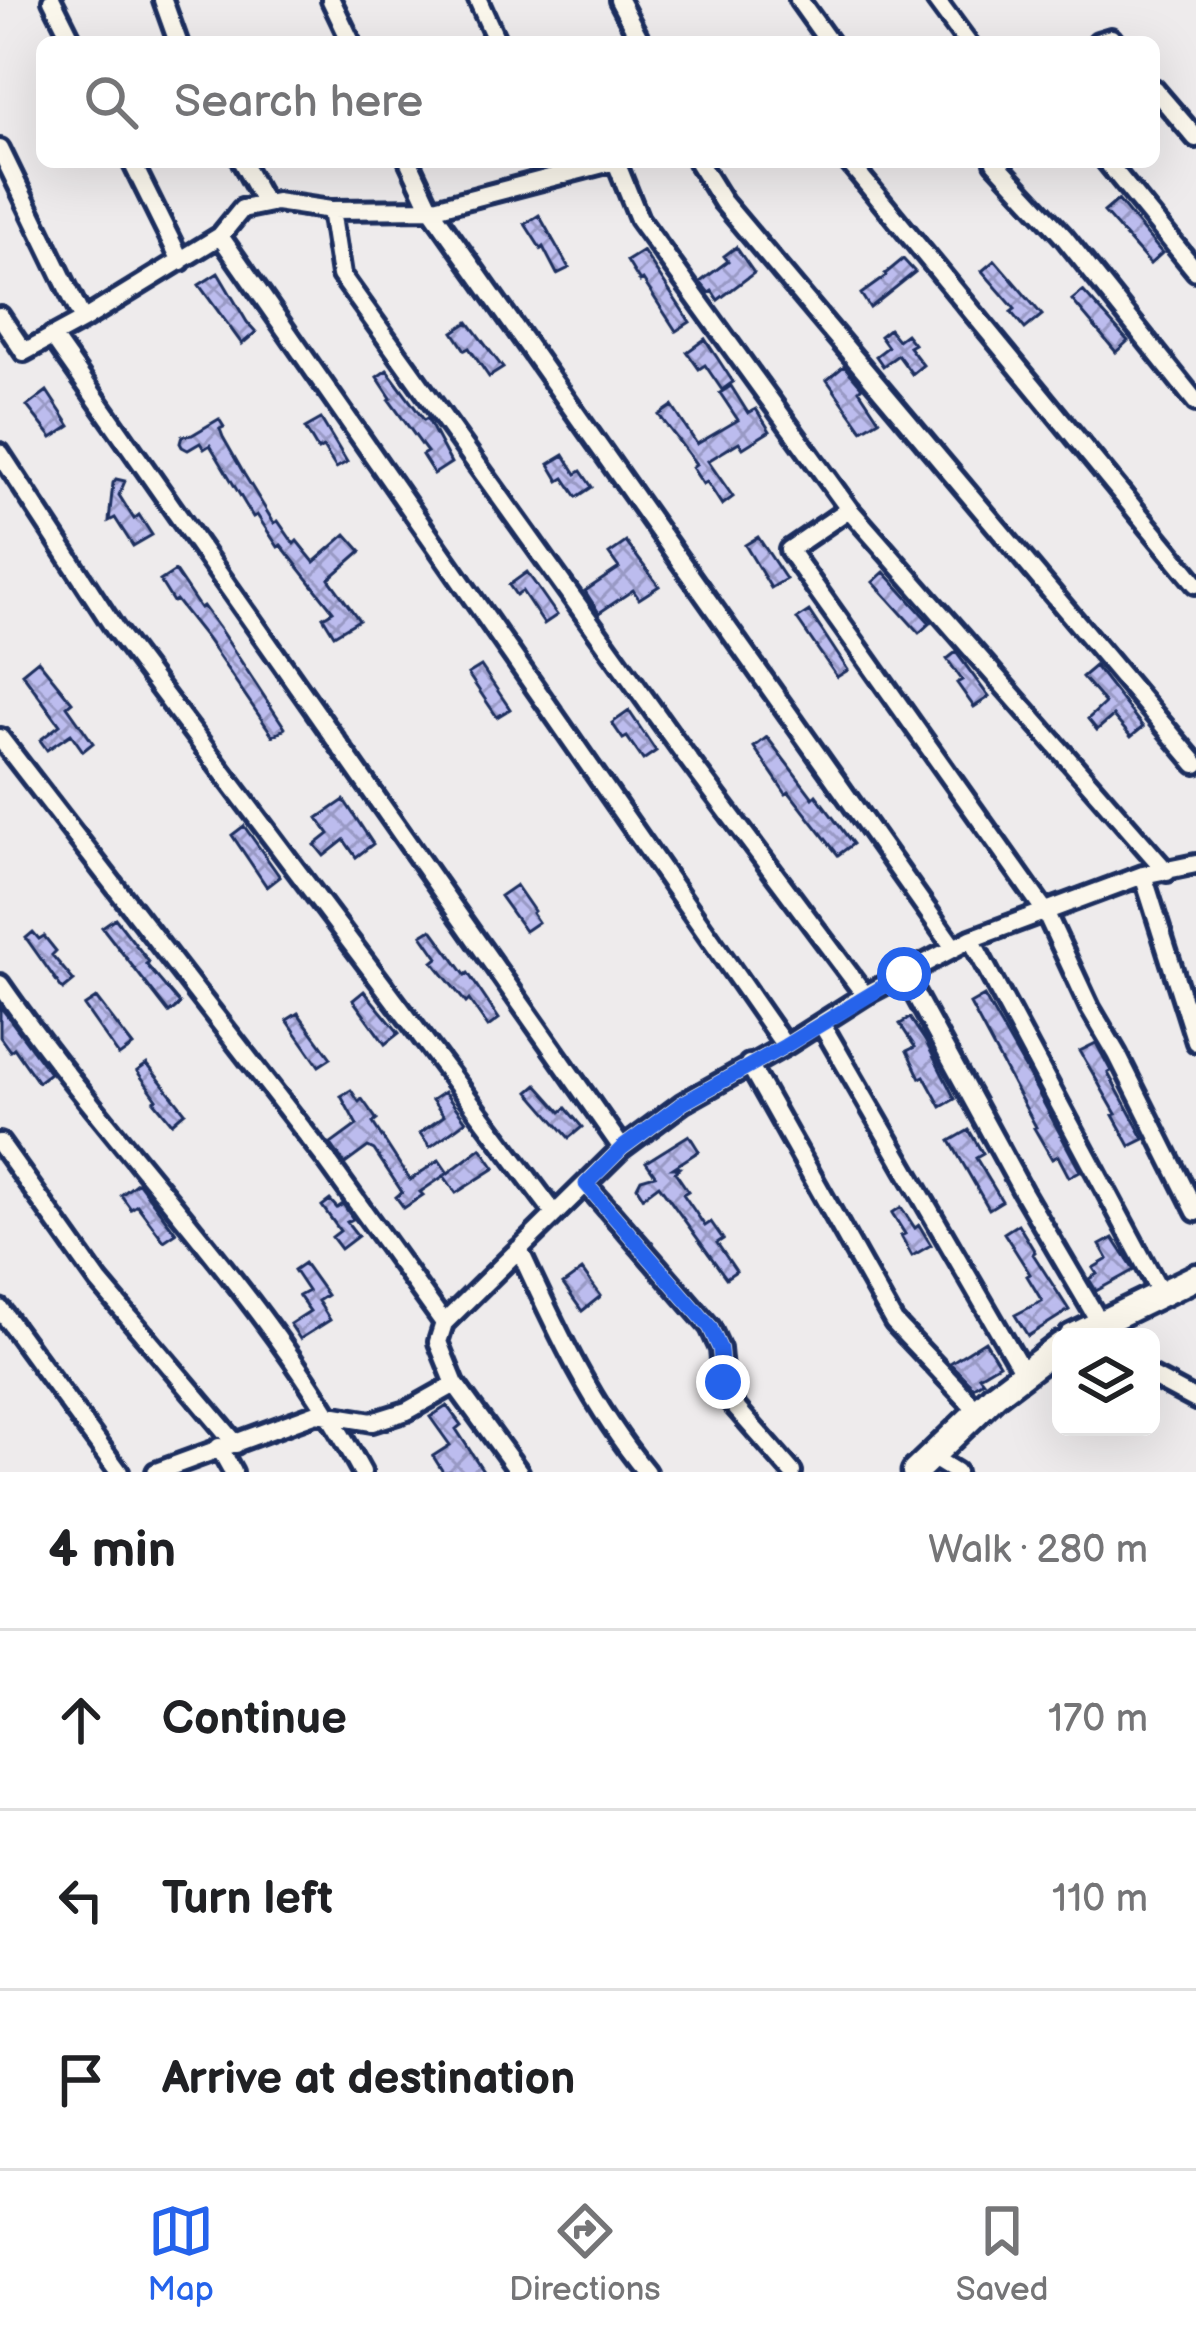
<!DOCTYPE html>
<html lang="en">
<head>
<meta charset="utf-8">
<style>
  body { margin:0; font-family:"Balsamiq Sans",sans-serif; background:#f6f6f6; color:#202124 }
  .controls { position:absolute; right:36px; bottom:36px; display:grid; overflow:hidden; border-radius:18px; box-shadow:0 12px 48px #0002 }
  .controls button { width:108px; height:108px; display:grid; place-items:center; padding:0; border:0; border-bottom:3px solid #e0e0e0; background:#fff; color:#202124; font:60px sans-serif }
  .stop { position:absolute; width:36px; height:36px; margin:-27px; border:9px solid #2563eb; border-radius:50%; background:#fff }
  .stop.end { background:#2563eb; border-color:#fff; box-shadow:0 3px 12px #0008 }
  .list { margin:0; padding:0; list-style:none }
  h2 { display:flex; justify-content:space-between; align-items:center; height:156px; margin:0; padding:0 48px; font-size:51px }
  h2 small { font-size:39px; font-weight:400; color:#757577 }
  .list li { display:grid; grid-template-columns:78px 1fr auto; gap:36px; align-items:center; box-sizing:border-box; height:180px; padding:0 48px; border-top:3px solid #e0e0e0 }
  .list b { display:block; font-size:45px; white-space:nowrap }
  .list em { font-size:39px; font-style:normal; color:#757577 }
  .icon { flex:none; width:66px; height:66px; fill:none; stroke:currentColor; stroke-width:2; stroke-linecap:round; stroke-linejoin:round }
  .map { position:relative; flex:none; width:1196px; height:1472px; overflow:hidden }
  .search { position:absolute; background:#fff; box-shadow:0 12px 48px #0002; left:36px; right:36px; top:36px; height:132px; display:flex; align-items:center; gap:30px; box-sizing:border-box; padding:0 42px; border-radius:18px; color:#757577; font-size:45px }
  .sheet { height:696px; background:#fff }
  nav { display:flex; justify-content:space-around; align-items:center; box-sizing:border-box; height:168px; border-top:3px solid #e0e0e0; background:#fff; font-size:33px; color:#757577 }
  nav a { display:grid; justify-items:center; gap:6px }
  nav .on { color:#2563eb }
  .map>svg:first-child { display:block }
</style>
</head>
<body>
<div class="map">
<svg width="1196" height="1472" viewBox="0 0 1196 1472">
  <defs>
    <pattern id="building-cross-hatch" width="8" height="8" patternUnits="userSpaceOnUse" patternTransform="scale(3)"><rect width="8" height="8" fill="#bcbcee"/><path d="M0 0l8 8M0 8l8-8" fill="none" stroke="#9899c4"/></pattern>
  </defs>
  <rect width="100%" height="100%" fill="#eeebec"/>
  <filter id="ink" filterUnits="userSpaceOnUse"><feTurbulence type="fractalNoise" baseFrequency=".00833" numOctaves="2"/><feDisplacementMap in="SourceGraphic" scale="24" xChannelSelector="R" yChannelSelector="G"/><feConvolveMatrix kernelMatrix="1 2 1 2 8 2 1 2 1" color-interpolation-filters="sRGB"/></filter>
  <g filter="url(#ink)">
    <path fill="url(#building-cross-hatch)" stroke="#1b2f5e" stroke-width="3" d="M1118 200 1162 253 1150 264 1104 212Z
      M539 215 569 268 557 274 543 247 541 249 525 224Z
      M736 247 754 273 718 300 712 291 709 293 700 282 728 261 724 256Z
      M643 251 690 322 676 331 643 280 640 282 627 261Z
      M903 259 915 272 870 308 861 294 886 276 885 274Z
      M995 260 1042 315 1025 329 1011 312 1015 309 982 271Z
      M218 273 247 322 256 332 242 344 199 285Z
      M1083 291 1128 341 1116 352 1072 300Z
      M468 322 503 368 489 377 469 348 465 350 453 332Z
      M889 329 898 340 906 334 914 344 909 347 923 365 912 374 898 355 883 366 876 356 888 347 880 336Z
      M705 339 733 382 722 390 705 365 699 369 687 352Z
      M844 366 862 387 859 390 879 420 862 430 827 380Z
      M387 370 424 420 427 418 451 463 434 474 422 455 427 452 389 400 391 398 377 377Z
      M731 386 748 413 756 409 770 431 743 448 739 442 708 461 733 497 722 505 707 482 703 484 692 467 696 464 659 415 672 406 697 444 738 420 720 393Z
      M47 391 70 426 52 438 27 406Z
      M219 419 224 427 220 429 223 437 244 474 274 523 278 521 294 544 297 541 314 562 346 534 361 551 329 579 359 620 334 635 323 617 333 611 281 545 278 547 257 515 253 517 210 445 204 449 200 443 188 450 182 447 180 443 182 436 192 435Z
      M321 419 347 462 336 468 323 447 318 450 305 428Z
      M564 455 576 474 581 471 592 487 577 497 564 478 559 481 549 464Z
      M116 479 125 481 119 495 134 519 139 515 152 535 133 546 115 518 109 521 113 483Z
      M758 537 786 579 771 588 745 545Z
      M626 542 659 586 639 599 633 590 599 613 585 591 619 568 609 554Z
      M175 571 200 608 203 606 219 628 285 728 273 736 206 638 176 600 173 602 160 581Z
      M527 572 557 615 544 624 522 591 516 595 509 585Z
      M884 572 930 623 919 633 873 582Z
      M809 611 848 670 837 677 797 619Z
      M956 652 989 697 974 707 957 683 962 680 947 659Z
      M38 660 72 702 67 706 93 743 83 751 71 734 47 750 40 740 60 725 22 673Z
      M481 666 510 709 497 717 468 674Z
      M1095 666 1143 727 1131 737 1113 716 1097 730 1088 719 1105 703 1082 677Z
      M629 711 656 751 643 760 627 737 623 739 612 723Z
      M767 737 813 798 816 795 853 844 838 855 789 792 786 794 754 747Z
      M344 800 373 844 356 857 344 840 324 856 315 845 329 834 318 818Z
      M244 826 280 877 267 887 232 835Z
      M516 885 534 911 532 913 538 922 525 931 500 896Z
      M115 918 149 962 146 964 180 1004 169 1013 102 927Z
      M430 930 433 931 465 975 468 973 499 1019 488 1027 469 1000 466 1003 433 962 438 958 422 935Z
      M33 932 39 939 44 936 56 951 52 955 74 981 63 990 26 938Z
      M364 991 399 1033 385 1044 353 1000Z
      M984 996 1025 1068 1080 1171 1069 1177 1058 1156 1052 1159 1034 1128 1036 1127 970 1004Z
      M96 998 133 1046 119 1056 84 1006Z
      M0 1006 50 1073 38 1082 14 1048 10 1051 0 1037Z
      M298 1013 331 1058 319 1066 287 1020Z
      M910 1018 926 1042 955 1099 941 1107 924 1076 920 1078 907 1051 915 1047 900 1024Z
      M1096 1043 1111 1071 1108 1073 1144 1139 1130 1146 1113 1115 1116 1114 1080 1051Z
      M147 1064 185 1112 172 1123 154 1101 157 1099 137 1071Z
      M537 1085 561 1112 566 1108 582 1127 569 1138 529 1092Z
      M351 1090 359 1102 362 1099 377 1120 373 1123 410 1180 439 1160 448 1173 420 1192 423 1195 404 1208 396 1197 402 1192 374 1150 368 1147 345 1164 331 1144 357 1125 341 1096Z
      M444 1092 466 1121 430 1147 420 1133 444 1116 432 1100Z
      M969 1130 983 1154 976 1158 1002 1201 989 1209 950 1141Z
      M689 1135 699 1151 673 1168H679L675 1172 688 1191 683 1194 705 1226 711 1222 723 1239 717 1243 736 1271 726 1278 659 1185 643 1197 637 1187 641 1179 655 1175 646 1162Z
      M481 1148 495 1168 456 1193 444 1176Z
      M138 1182 176 1233 164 1241 137 1205 131 1209 121 1195Z
      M330 1200 337 1208 343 1204 353 1219 347 1222 358 1236 341 1249 332 1237 340 1231 322 1206Z
      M901 1207 915 1228 919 1225 931 1245 912 1256 901 1236 905 1234 892 1213Z
      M1018 1224 1035 1252 1033 1254 1069 1310 1028 1336 1015 1315 1042 1301 1027 1276 1030 1274 1004 1233Z
      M1113 1238 1134 1270 1096 1291 1089 1279 1097 1274 1093 1268 1108 1259 1100 1245Z
      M304 1263 327 1295 318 1301 330 1320 300 1339 290 1324 310 1311 299 1296 308 1291 294 1270Z
      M582 1270 601 1296 582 1311 563 1284Z
      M985 1341 999 1364 979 1376 983 1381 973 1387 950 1363Z
      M447 1406 461 1425 456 1429 484 1472H443L433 1456 450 1445 430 1417Z"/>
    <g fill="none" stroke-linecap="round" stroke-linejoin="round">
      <g stroke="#1b2f5e" stroke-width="26">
        <path id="street" d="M52 0 73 42
          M163 0 178 42
          M331 0 351 42
          M478 0 497 42
          M619 0 641 42
          M799 0 829 42
          M936 0 967 42
          M1098 42 1111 38 1114 42
          M1154 89 1196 138
          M0 149 83 320
          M132 162 181 261
          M242 162 265 204
          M409 162 431 209 954 948
          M616 162 639 219 849 509 1167 872
          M698 162 723 202 1196 764
          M849 162 1196 584
          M995 162 1064 237 1196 402
          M1107 162 1196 271
          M331 210 341 275 686 756 865 995
          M220 236 785 1046
          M0 316 24 352 83 320 220 236 242 209 276 202 331 210 431 209 611 162
          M52 336 622 1148
          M0 453 115 629 555 1214
          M849 509 789 550 1045 911 1090 1008 1117 1054 1196 1212
          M0 738 325 1158 444 1323
          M1143 875 1196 1042
          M971 939 1161 1294
          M904 974 1023 1192 1100 1323
          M0 984C115 1150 266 1293 362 1472
          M821 1023 1023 1372
          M749 1064 894 1322 978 1411
          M0 1143 99 1282 236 1444
          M586 1184 710 1327 720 1349 723 1382 730 1401 792 1472
          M519 1249C556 1329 590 1404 646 1472
          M0 1309 119 1472
          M1151 1376 1196 1400
          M455 1384 519 1472
          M219 1447 233 1472
          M930 1456 956 1472
          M156 1472 317 1413 372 1422 407 1411 455 1384 438 1342 444 1323 622 1148 683 1103 785 1046 865 995 971 939 1143 875 1196 864"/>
      </g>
      <g stroke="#1b2f5e" stroke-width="33">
        <path id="secondary" d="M1072 1337 1196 1277
          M915 1472 995 1395 1061 1345"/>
      </g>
      <use href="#street" stroke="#fbf7ec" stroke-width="16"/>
      <use href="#secondary" stroke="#fbf7ec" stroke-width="24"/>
    </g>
  </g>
  <g fill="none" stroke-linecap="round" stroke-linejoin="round" filter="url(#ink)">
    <path stroke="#2563eb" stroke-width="15" d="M723 1382 720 1349 710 1327 586 1184 622 1148 683 1103 785 1046 904 974"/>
  </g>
</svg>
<div class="controls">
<button><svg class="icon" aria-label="layers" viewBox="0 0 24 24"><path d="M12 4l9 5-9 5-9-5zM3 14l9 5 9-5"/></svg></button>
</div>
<div class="stop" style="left:904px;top:974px"></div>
<div class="stop end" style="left:723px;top:1382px"></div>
<div class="search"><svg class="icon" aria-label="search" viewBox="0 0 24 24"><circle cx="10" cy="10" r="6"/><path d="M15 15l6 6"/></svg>Search here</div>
</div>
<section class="sheet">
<h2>4 min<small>Walk · 280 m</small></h2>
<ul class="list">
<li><svg class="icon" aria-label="ahead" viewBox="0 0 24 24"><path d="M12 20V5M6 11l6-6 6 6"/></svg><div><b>Continue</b></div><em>170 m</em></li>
<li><svg class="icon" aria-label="left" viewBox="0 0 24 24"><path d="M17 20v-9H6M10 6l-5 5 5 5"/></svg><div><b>Turn left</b></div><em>110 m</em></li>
<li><svg class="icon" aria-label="arrive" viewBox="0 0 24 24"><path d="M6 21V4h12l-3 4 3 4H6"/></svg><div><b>Arrive at destination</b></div></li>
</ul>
</section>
<nav>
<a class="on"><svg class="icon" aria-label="map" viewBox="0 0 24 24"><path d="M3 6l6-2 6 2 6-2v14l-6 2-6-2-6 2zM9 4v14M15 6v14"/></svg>Map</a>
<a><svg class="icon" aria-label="directions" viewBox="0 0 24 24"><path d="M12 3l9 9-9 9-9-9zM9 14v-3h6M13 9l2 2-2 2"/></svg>Directions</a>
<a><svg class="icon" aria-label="saved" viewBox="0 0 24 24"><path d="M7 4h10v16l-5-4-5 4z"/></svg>Saved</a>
</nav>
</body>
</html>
